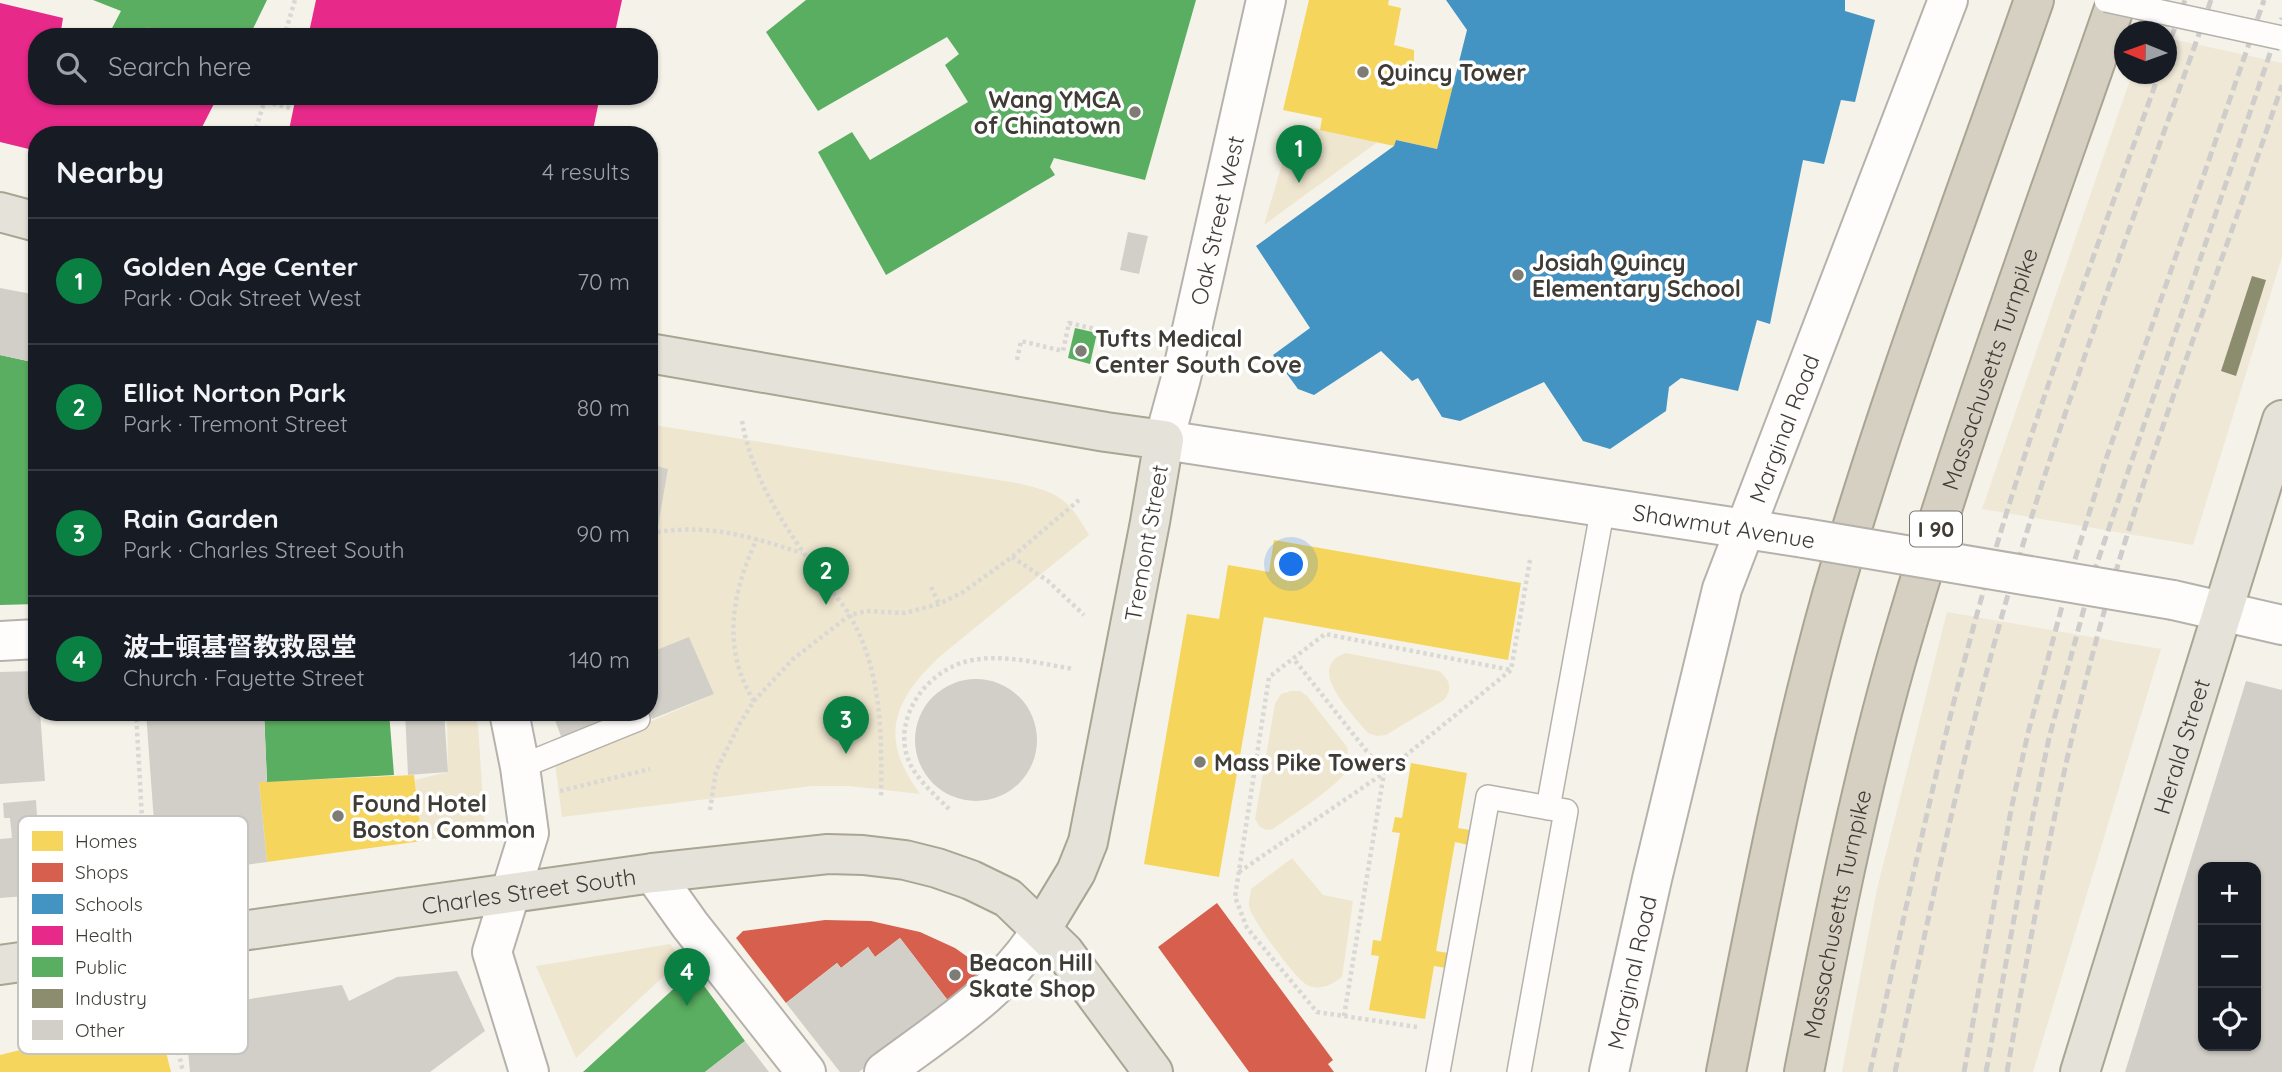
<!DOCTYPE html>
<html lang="en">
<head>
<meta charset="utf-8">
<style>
  body { margin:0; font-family:Quicksand,"Noto Sans SC",sans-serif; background:#20242c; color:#f1f3f6 }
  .controls { position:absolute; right:21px; bottom:21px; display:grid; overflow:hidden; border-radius:14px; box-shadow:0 2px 5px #0004 }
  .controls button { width:63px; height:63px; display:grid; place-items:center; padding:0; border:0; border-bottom:2px solid #363941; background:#171b24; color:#f1f3f6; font:35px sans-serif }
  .compass { position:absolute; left:2114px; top:21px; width:63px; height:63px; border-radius:50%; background:#171b24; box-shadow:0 2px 5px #0004; rotate:271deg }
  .you { position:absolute; left:1292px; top:565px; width:24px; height:24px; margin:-18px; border:5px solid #fff; border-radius:50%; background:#1a73e8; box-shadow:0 0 0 10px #1a73e833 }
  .badge { display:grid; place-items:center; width:46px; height:46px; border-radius:50%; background:#0b8043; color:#fff; font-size:23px; font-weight:700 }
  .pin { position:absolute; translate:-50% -58px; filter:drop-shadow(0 2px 4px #0008) }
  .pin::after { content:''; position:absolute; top:37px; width:24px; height:21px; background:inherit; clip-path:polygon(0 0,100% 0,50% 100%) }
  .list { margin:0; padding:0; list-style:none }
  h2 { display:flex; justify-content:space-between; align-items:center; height:91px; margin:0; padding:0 28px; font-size:30px }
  h2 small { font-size:23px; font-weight:400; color:#9ea1a6 }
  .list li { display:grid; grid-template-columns:46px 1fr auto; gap:21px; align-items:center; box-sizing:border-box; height:126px; padding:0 28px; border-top:2px solid #363941 }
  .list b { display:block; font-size:26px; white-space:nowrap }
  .list p { margin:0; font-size:23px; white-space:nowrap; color:#9ea1a6 }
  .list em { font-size:23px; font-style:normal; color:#9ea1a6 }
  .icon { flex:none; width:38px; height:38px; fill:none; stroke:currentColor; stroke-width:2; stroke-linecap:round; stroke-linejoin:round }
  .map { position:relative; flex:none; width:2282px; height:1072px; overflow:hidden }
  .search { position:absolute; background:#171b24; box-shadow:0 2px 5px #0004; left:28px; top:28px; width:630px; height:77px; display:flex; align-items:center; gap:18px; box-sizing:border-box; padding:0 24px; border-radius:28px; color:#9ea1a6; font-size:26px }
  .panel { position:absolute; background:#171b24; box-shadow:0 2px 5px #0004; left:28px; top:126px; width:630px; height:595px; border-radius:28px }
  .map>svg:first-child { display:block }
</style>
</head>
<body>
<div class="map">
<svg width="2282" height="1072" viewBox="0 0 2282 1072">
  <rect width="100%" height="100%" fill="#f5f2e9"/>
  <path fill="#efe8d6" d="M2167 38 2282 63V257L2193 545 1982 509 2132 74H2166Z
    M1947 612 2161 649 2033 1072H1842L1877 889Z"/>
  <path fill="#efe6cf" d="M1294 124 1379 141 1264 225Z
    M654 425 1017 483C1059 493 1067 497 1089 535L938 658C892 703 879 738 920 794L849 786H812L562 817 555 763 714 694 689 638 649 653V574L668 469 649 465Z
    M1346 653 1439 671C1450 680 1453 689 1444 700L1386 735 1377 736 1368 733C1353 714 1303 667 1346 653Z
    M1291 691H1300L1307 696 1347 747C1348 755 1350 762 1347 769 1341 785 1289 817 1273 829L1266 830 1260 827 1255 819 1275 704 1281 694Z
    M447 712H473L478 726 485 830 422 841 415 780 448 772Z
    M1292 858 1323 895 1353 901 1342 977C1332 985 1319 991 1307 985 1296 980 1250 917 1249 906 1248 901 1251 894 1251 889Z
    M670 944 682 959 576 1058 536 966Z"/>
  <path fill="#f6d55c" d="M1309 0H1389L1388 5 1401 8 1394 45 1414 50V66L1455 78 1437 149 1396 140 1394 146 1320 130 1322 118 1283 110Z
    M1274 540 1521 583 1508 660 1264 617 1219 877 1144 864 1187 614 1219 619 1228 565 1269 572Z
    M1411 763 1467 773 1458 828 1470 830 1468 845 1455 842 1436 951 1448 953 1446 968 1434 966 1425 1019 1369 1010 1379 956 1371 955 1373 940 1381 941 1400 833 1392 832 1395 817 1402 818Z
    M414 775 422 841 267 862 259 782Z
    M157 1016 171 1072H0V1055Z"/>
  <path fill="#d6604d" d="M1217 903 1333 1060 1328 1064 1334 1072H1249L1158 947Z
    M825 920 871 921 920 932 955 948 989 972 949 1002 900 938 875 957 868 947 841 968 837 963 786 1003 736 938 743 931Z"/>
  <path fill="#4393c3" d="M1446 0H1845V11L1875 20 1855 102 1841 100 1824 164 1803 160 1770 324 1757 320 1738 391 1681 378 1669 387 1666 411 1610 449 1583 441 1544 382 1460 421 1442 417 1418 378 1412 381 1381 351 1314 395 1298 389 1273 355 1310 328 1256 246 1394 146 1396 140 1437 149 1467 30Z"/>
  <path fill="#e7298a" d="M316 0H622L614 37H308Z
    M0 3 63 18 60 37H37V96H218L198 135H37V151L0 142Z
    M148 27 170 37H143Z
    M296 96H600L592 135H288Z"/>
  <path fill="#5aae61" d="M93 0H267L249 37H170L148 27 143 37H122L110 32 121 11Z
    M806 0H1196L1145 180 1054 158 1050 167 1055 175 886 275 818 152 852 132 870 160 968 102 945 65 959 54 947 37 818 111 766 32Z
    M1075 328 1097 333 1090 364 1068 358Z
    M0 355 37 363V604L0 605Z
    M264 712H389L394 775 267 782Z
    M693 971 745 1041 705 1072H583Z"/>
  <path fill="#8c8c6e" d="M2252 276 2266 280 2236 376 2221 371Z"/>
  <path fill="#d2cfc8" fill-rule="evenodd" d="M1128 232 1148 236 1139 274 1120 270Z
    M0 288 37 295V363L0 355Z
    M649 424 654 425 651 450H649Z
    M649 464 668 469 651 566H649Z
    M689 637 714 694 652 719 649 712V653Z
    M37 671V712H40L45 781 0 784V672Z
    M915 740a61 61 0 1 1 122 0a61 61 0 1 1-122 0Z
    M2246 681 2282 690V1072H2125ZM2203 867H2256V1046H2203Z
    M146 712H264L267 782H259L267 862 158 877Z
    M405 712H444L448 772 408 775Z
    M552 712H621L623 716 562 739Z
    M36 800 38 832H34L39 895 0 898V839L12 838 10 818H4L3 803Z
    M900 938 949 1002 859 1072H840L786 1003 837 963 841 968 868 947 875 957Z
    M457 971 485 1031 430 1072H190L184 1009 342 985 349 1001 397 977Z
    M745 1041 769 1072H705Z"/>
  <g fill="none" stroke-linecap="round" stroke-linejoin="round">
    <g stroke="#b4b2ab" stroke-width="26">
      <path id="service" d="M520 767 638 719
        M1548 808 1603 507
        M1438 1072 1488 797 1566 811 1519 1072"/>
    </g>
    <g stroke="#b4b2ab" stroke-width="42">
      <g id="minor">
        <path id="s1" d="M1164 440 1181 378 1266 0"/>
        <path d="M0 641 37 639"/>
        <path d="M509 712 520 767 529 833 492 952 529 1072"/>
        <path d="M653 873 690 925 806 1072"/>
        <path d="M884 1072C940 1030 1007 989 1042 928"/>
      </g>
    </g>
    <g stroke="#b4b2ab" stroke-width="42">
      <g id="secondary">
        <path d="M1164 440 1804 538"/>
        <path d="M2173 600 2282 625"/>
        <path id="s2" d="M1609 1072 1652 879 1722 589 1948 0"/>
      </g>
    </g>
    <g stroke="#aaa493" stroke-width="42">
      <g id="primary">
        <path d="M0 212 37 222"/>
        <path d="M649 353 1106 432 1164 440 1150 522 1088 842 1076 872 1042 928"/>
        <path id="s3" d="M0 965 653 873 828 854 863 855 905 860 937 868 971 880 1008 898 1064 952 1153 1072"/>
        <path id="s4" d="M2080 1072 2282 420"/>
      </g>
    </g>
    <g stroke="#aaa493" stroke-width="42">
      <g id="motorway">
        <path d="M1726 1072C1758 912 1788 752 1832 595 1890 394 1965 198 2034 0"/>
        <path id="s5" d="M1804 1072C1831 934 1858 796 1896 661 1960 438 2041 219 2117 0"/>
      </g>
    </g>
    <path stroke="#d9d8d5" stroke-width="4.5" stroke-dasharray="3.5 3.5" stroke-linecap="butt" d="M284 37 295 0
      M254 135 266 96
      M1017 360 1021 341 1063 351 1069 323 1150 342
      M742 421C752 479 787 531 821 577 830 590 842 602 850 616 882 671 882 735 881 798
      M657 532C712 524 751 537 802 553
      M1012 557 1048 581 1084 615
      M931 587 939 604
      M754 701C721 649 732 591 757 539
      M136 712 146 889
      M560 791 650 769
      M949 809C935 795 915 778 908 759 892 715 930 667 973 660 1006 654 1041 664 1074 669
      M710 810 716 771 740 723 754 701 793 659 850 615 867 611 905 613 939 604 963 592 1012 557 1079 500
      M1239 872 1384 773 1293 658
      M166 997 183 1072
      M1344 1016 1384 773 1511 670 1530 560
      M1417 1027 1317 1012 1247 928 1235 897 1269 677 1325 634 1511 670"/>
    <use href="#service" stroke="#fefdfc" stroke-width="23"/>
    <use href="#minor" stroke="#fefdfc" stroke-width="38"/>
    <use href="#secondary" stroke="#fefdfc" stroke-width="38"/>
    <use href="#primary" stroke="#e5e2d9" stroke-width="38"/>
    <use href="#motorway" stroke="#d5d0c2" stroke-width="38"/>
    <path stroke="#cecdcb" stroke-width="5" stroke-dasharray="10 5" stroke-linecap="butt" d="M2166 52 2185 0
      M1870 1072C1908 900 1943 727 1993 558 2041 394 2102 235 2159 74
      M1895 1072C1932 902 1967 730 2017 564 2075 373 2145 187 2211 0
      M1964 1072 2011 810 2028 733 2072 569 2104 465 2264 0
      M1986 1072 2033 815 2049 738 2093 575 2282 18
      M2007 1072C2036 906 2065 743 2113 581 2163 414 2227 250 2282 85"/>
    <g stroke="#b4b2ab" stroke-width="26" stroke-linecap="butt">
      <path id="service-bridge" d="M2106 0 2282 38"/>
    </g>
    <g stroke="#b4b2ab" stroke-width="42" stroke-linecap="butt">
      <path id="secondary-bridge" d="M1804 538 2173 600"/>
    </g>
    <path stroke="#d9d8d5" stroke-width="4.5" stroke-dasharray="3.5 3.5" stroke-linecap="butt" d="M246 96 293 109"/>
    <use href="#service-bridge" stroke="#fefdfc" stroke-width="23"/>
    <use href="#secondary-bridge" stroke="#fefdfc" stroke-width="38"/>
  </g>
  <g fill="#7f7c75" stroke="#fff" stroke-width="2.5">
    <circle cx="1363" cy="72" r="7"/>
    <circle cx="1135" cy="112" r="7"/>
    <circle cx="1518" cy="275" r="7"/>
    <circle cx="1081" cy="351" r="7"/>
    <circle cx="1200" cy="762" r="7"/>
    <circle cx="338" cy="816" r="7"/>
    <circle cx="955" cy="975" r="7"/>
  </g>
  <g text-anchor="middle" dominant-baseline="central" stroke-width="7" stroke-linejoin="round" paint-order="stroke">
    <rect fill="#fff" stroke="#797672" stroke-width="2" x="1910" y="511.5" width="52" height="35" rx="5"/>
    <g font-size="21" font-weight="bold" fill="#3f3c36">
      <text x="1936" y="529">I 90</text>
    </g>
    <g font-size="23" font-weight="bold" fill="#3f3c36" stroke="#fff" text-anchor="start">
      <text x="1377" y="72">Quincy Tower</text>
      <text x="1121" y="99" text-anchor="end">Wang YMCA<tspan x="1121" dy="26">of Chinatown</tspan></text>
      <text x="1532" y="262">Josiah Quincy<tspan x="1532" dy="26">Elementary School</tspan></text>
      <text x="1095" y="338">Tufts Medical<tspan x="1095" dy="26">Center South Cove</tspan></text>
      <text x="1214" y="762">Mass Pike Towers</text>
      <text x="352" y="803">Found Hotel<tspan x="352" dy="26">Boston Common</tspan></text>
      <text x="969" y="962">Beacon Hill<tspan x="969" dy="26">Skate Shop</tspan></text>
    </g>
    <g font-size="23" fill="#3f3c36" stroke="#fff">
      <text stroke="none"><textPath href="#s1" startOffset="226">Oak Street West</textPath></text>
      <text stroke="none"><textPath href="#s5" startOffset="728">Massachusetts Turnpike</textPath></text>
      <text stroke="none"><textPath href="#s2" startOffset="668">Marginal Road</textPath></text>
      <text transform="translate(1724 526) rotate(9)">Shawmut Avenue</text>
      <text transform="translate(1146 543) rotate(-80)">Tremont Street</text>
      <text stroke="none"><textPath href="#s4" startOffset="341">Herald Street</textPath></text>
      <text stroke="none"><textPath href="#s3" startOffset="534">Charles Street South</textPath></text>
      <text stroke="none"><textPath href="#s5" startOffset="161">Massachusetts Turnpike</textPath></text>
      <text stroke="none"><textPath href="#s2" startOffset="102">Marginal Road</textPath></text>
    </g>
  </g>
  <rect x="18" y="816" width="230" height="238" rx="10" fill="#fff" stroke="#c5c4c3" stroke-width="2"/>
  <rect x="32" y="831" width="31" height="20" fill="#f6d55c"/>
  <rect x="32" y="863" width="31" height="19" fill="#d6604d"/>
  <rect x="32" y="894" width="31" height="20" fill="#4393c3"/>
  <rect x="32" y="926" width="31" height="19" fill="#e7298a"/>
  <rect x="32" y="957" width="31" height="20" fill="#5aae61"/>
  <rect x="32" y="989" width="31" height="19" fill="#8c8c6e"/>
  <rect x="32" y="1020" width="31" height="20" fill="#d2cfc8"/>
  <g font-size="19" fill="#3f3c36">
    <text x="75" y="848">Homes</text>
    <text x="75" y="879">Shops</text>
    <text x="75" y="911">Schools</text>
    <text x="75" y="942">Health</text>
    <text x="75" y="974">Public</text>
    <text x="75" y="1005">Industry</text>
    <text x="75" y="1037">Other</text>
  </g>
</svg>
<div class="controls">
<button>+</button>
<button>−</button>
<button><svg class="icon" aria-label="locate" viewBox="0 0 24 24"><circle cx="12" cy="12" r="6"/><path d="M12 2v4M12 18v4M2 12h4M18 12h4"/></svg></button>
</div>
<svg class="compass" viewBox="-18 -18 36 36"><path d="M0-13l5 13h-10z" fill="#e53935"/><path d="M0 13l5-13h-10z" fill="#9ea1a6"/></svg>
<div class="you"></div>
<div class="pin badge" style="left:1299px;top:183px">1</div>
<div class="pin badge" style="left:826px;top:605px">2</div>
<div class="pin badge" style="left:846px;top:754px">3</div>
<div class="pin badge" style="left:687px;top:1006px">4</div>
<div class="search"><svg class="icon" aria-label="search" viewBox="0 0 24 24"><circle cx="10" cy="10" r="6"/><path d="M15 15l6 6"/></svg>Search here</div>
<section class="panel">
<h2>Nearby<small>4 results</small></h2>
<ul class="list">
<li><span class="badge">1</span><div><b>Golden Age Center</b><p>Park · Oak Street West</p></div><em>70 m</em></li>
<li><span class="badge">2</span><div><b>Elliot Norton Park</b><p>Park · Tremont Street</p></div><em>80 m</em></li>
<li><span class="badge">3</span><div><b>Rain Garden</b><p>Park · Charles Street South</p></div><em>90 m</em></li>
<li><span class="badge">4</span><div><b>波士頓基督教救恩堂</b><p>Church · Fayette Street</p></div><em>140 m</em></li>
</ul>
</section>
</div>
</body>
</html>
